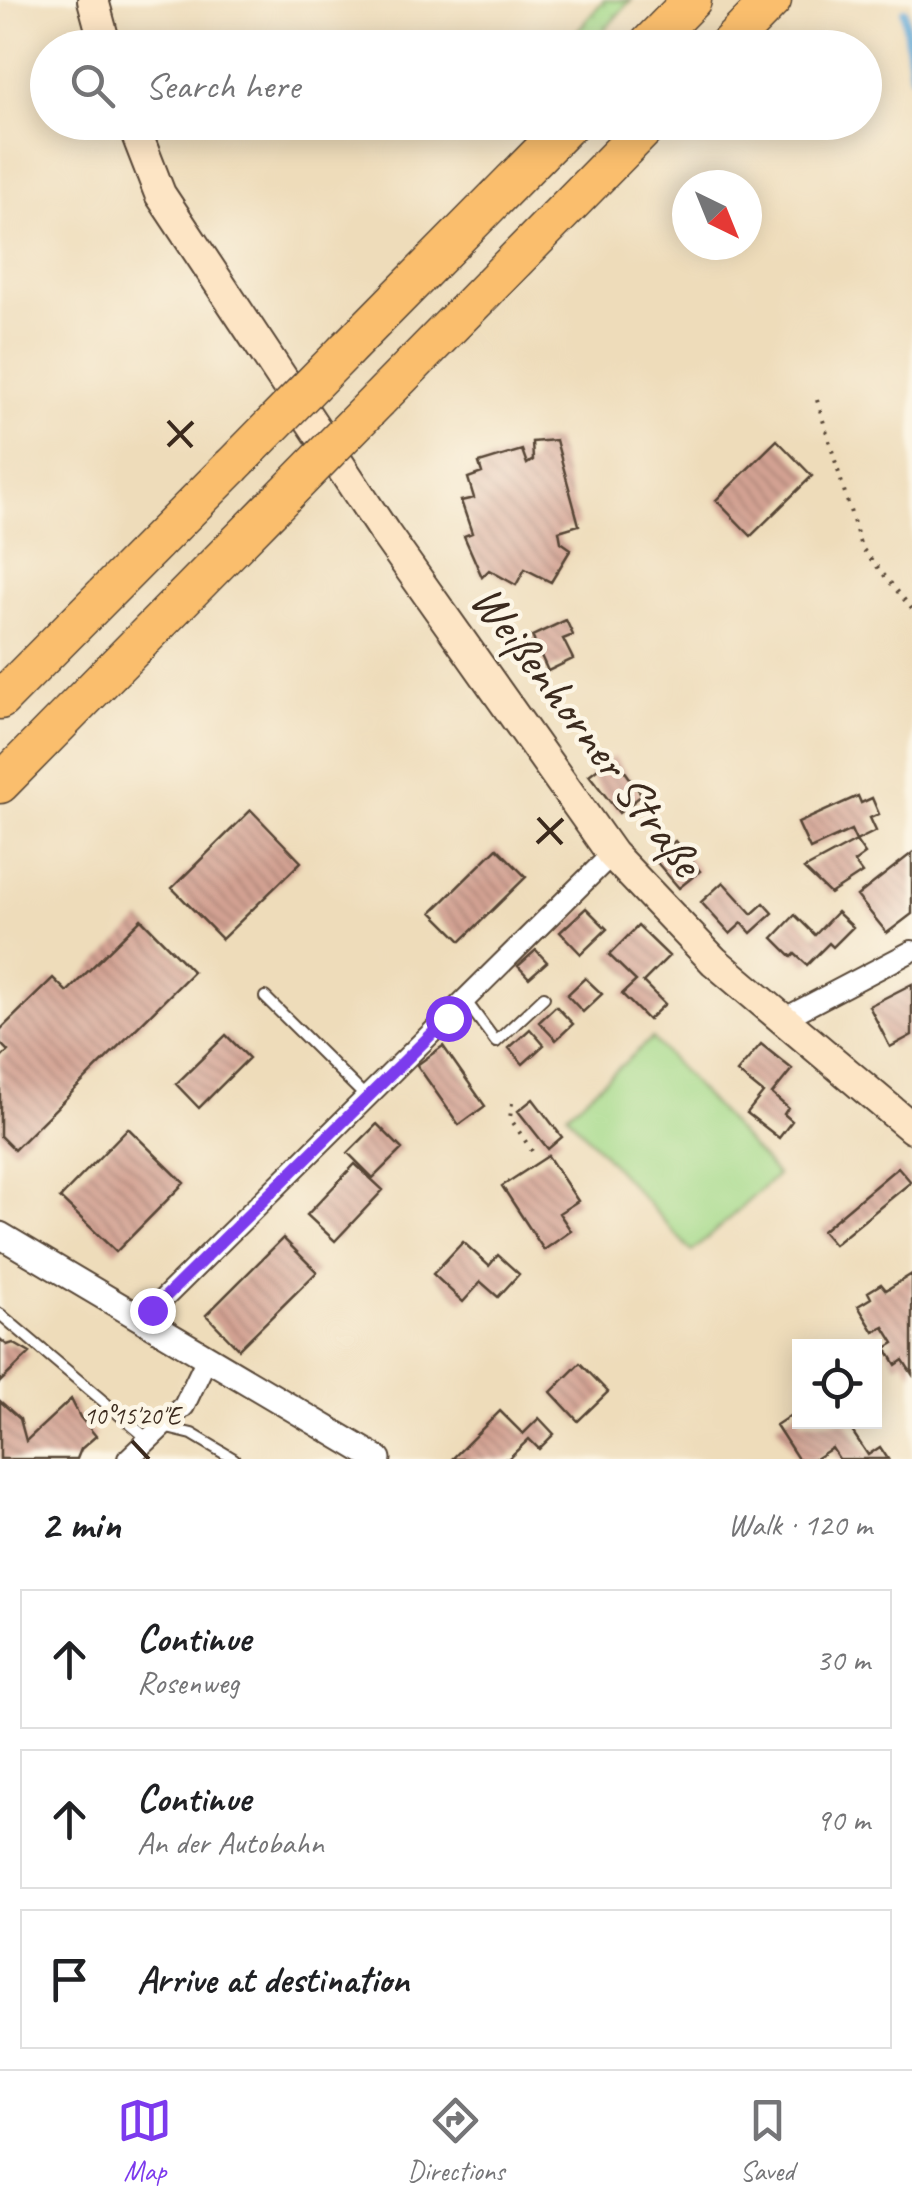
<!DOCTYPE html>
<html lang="en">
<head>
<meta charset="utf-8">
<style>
  body { margin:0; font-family:Caveat,sans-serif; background:#f2f2f2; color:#202124 }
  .controls { position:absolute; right:30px; bottom:30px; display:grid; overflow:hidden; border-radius:0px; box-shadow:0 5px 25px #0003 }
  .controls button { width:90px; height:90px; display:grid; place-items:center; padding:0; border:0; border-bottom:2px solid #e0e0e0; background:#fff; color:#202124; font:50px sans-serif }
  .compass { position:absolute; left:672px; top:170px; width:90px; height:90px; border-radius:50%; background:#fff; box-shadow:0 5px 25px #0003; rotate:137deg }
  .stop { position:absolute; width:30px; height:30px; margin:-22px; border:8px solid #7c3aed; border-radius:50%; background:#fff }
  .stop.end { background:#7c3aed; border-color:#fff; box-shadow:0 2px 10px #0008 }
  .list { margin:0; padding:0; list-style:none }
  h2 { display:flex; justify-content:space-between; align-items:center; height:130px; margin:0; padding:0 40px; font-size:42px }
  h2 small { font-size:32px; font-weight:400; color:#757577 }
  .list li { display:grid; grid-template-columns:65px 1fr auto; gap:30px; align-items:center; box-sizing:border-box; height:140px; margin:0 20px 20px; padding:0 20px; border:2px solid #e0e0e0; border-radius:0px }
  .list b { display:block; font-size:38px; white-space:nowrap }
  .list p { margin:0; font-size:32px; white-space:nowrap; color:#757577 }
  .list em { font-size:32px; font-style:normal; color:#757577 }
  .icon { flex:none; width:55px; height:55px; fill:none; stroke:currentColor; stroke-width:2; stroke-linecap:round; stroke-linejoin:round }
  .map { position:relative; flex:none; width:912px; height:1459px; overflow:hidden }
  .search { position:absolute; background:#fff; box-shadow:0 5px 25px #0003; left:30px; right:30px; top:30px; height:110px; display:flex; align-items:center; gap:25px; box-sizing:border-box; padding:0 35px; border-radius:55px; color:#757577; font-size:38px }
  .sheet { height:610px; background:#fff }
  nav { display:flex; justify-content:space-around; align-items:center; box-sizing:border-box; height:140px; border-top:2px solid #e0e0e0; background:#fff; font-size:28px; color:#757577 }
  nav a { display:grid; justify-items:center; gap:5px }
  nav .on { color:#7c3aed }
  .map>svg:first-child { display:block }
</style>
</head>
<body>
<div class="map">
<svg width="912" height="1459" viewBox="0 0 912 1459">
  <defs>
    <pattern id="grass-dots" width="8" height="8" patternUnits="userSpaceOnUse" patternTransform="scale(2.5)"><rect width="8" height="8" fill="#a5da8b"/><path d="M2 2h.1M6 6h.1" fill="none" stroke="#8fbb78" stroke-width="1.8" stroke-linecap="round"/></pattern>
    <pattern id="building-back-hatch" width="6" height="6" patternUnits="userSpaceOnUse" patternTransform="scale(2.5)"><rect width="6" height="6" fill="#d3a293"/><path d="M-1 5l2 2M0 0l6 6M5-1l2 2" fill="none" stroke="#ac8477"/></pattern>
  </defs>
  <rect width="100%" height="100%" fill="#fcf5e5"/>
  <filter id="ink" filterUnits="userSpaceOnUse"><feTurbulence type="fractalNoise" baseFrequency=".01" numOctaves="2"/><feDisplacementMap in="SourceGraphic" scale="20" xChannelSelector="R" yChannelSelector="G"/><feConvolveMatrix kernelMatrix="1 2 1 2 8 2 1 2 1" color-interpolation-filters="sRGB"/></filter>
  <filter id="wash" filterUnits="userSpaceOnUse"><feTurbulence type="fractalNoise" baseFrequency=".0048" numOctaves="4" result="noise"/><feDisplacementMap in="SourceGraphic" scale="40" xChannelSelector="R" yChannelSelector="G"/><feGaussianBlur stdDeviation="2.25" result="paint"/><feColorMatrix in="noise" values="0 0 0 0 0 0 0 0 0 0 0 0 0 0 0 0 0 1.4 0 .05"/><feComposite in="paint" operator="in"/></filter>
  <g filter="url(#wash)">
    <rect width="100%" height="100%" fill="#eedcba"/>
    <path fill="url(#grass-dots)" stroke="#708254" stroke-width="2.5" d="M604 0H631C609 23 597 48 563 47Z"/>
    <path fill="#a5da8b" stroke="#708254" stroke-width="2.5" d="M652 1038 777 1175 692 1252 567 1114Z"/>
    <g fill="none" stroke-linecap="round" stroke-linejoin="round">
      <path stroke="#5fa8d7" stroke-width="8" d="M904 11 912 75"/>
    </g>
    <g id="blocks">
      <path fill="url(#building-back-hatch)" d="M556 440 579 525 559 531 561 542 571 549 551 582 525 569 516 585 489 570 482 577 464 536 472 533 461 501 474 498 468 478 482 473 479 463 522 450 527 464 533 460 532 442Z
        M777 440 812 476 751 536 716 500Z
        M566 620 573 635 563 639 573 659 548 671 532 636Z
        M614 756 642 795 619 813 589 775Z
        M858 796 861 803 872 798 879 814 870 818 876 831 856 841 865 854 854 862 862 873 830 894 804 869 856 841 851 830 810 849 798 823Z
        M251 810 301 862 222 939 172 888Z
        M675 841 700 871 679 888 654 859Z
        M497 848 526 877 461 941 432 912Z
        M912 853V914L887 933 857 896Z
        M723 882 752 914 764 903 773 913 751 933 742 923 730 934 701 902Z
        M586 908 607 929 581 954 560 932Z
        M837 912 853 927 833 947 829 943 807 965 795 954 792 957 773 938 795 915 815 935Z
        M141 919 193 972 14 1150 0 1136V1059L8 1051 0 1043V1030L53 978 67 992Z
        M638 926 669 956 643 982 665 1004 648 1020 622 994 636 981 609 955Z
        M536 950 547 962 529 978 518 966Z
        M585 978 602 994 583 1012 567 995Z
        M912 984V1035L890 1047 869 1006Z
        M556 1006 573 1024 556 1040 539 1022Z
        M530 1029 544 1045 523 1064 509 1048Z
        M226 1035 249 1058 199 1108 176 1084Z
        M761 1044 792 1069 772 1094 788 1108 784 1114 792 1121 779 1138 747 1113 763 1093 737 1072Z
        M443 1046 485 1106 459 1125 417 1065Z
        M533 1099 562 1137 548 1149 518 1111Z
        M377 1124 402 1149 373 1178 348 1153Z
        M128 1128 184 1183 116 1252 60 1198Z
        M548 1156 578 1201 559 1213 571 1231 544 1250 502 1186Z
        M355 1164 383 1190 335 1241 307 1215Z
        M898 1167 911 1182 834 1245 822 1231Z
        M283 1238 317 1272 239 1349 206 1315Z
        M463 1242 489 1266 498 1255 519 1274 498 1297 481 1282 463 1302 433 1274Z
        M912 1274V1374L903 1360 896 1365 886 1348 894 1343 884 1327 874 1332 858 1306 871 1298 868 1292 881 1284 886 1290Z
        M0 1339 7 1345 13 1343 30 1353 0 1382Z
        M580 1363 608 1392 578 1421 551 1392Z
        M71 1399 80 1417 96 1436 81 1449 77 1459H0V1401L20 1419 26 1441Z
        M800 1409V1422H846L868 1455 880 1447 888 1459H839L832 1448 815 1459H798L776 1425Z
        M500 1411 523 1434 539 1418 554 1434 539 1449 529 1439 508 1459H452Z"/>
    </g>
  </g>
  <g filter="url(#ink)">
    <use href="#blocks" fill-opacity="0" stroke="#564535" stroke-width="2.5"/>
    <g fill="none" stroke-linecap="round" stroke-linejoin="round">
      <g stroke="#564535" stroke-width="14">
        <path id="service" d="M265 997 367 1098
          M465 1000 496 1042 544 997
          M0 1314 148 1439
          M163 1427 192 1434 234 1459"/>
      </g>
      <g stroke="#564535" stroke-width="24">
        <path id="minor" d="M783 1019 912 951
          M142 1320 612 854
          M128 1459 184 1406 207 1358"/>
      </g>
      <g stroke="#564535" stroke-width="29">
        <path id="tertiary" d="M0 1235 378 1459"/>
      </g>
      <g stroke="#564535" stroke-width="34">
        <path id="secondary" d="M93 0 106 48
          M132 122 160 194 384 532 612 854 714 961 912 1128"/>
      </g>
      <g stroke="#564535" stroke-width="41">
        <path id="motorway" d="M645 48 692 0
          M725 48 772 0
          M346 350 571 122
          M378 400 651 122
          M0 700 232 466
          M0 784 271 509"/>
      </g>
      <path stroke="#564535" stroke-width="4" stroke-dasharray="2.5 8" stroke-linecap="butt" d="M817 400 861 547 912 609
        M512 1103 510 1118 532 1151"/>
      <use href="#service" stroke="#fff" stroke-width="10"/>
      <use href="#minor" stroke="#fff" stroke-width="20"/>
      <use href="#tertiary" stroke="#fff" stroke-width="25"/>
      <use href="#secondary" stroke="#fde5c5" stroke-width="30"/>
      <use href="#motorway" stroke="#fabe6d" stroke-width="38"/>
      <g stroke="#564535" stroke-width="41" stroke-linecap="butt">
        <path id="motorway-bridge" d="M232 466 346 350
          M271 509 378 400"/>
      </g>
      <use href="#motorway-bridge" stroke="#fabe6d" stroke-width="38"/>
    </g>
  </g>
  <g fill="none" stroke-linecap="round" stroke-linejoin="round" filter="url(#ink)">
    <path stroke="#7c3aed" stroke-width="12" d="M152 1310 448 1018"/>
  </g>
  <path fill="none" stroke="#3b2a1e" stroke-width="4" d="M168 421 192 447M168 446 193 422M538 818 562 844M537 843 563 819M132 1441 149 1459"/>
  <g text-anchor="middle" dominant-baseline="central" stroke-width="9" stroke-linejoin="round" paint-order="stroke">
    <g font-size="48" fill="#3b2a1e" stroke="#fcf5e5">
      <text transform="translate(587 730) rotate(53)">Weißenhorner Straße</text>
    </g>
  </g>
  <g font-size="25" text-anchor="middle" fill="#3b2a1e" stroke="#fcf5e5" stroke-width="9" stroke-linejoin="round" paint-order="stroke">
    <text x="132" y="1424">10°15'20"E</text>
  </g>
</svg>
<div class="controls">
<button><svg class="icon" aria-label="locate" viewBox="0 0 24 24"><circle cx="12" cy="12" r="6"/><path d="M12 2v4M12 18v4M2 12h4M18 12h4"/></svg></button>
</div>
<svg class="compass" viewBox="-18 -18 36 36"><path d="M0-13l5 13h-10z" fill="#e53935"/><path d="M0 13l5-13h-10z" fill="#757577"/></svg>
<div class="stop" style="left:448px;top:1018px"></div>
<div class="stop end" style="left:152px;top:1310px"></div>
<div class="search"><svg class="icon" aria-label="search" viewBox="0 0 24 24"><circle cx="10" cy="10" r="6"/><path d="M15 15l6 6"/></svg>Search here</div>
</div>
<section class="sheet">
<h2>2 min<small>Walk · 120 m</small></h2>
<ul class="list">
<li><svg class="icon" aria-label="ahead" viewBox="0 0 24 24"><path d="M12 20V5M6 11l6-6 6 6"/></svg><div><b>Continue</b><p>Rosenweg</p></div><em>30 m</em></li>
<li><svg class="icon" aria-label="ahead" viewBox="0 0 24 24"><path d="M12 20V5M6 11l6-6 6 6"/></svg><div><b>Continue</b><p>An der Autobahn</p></div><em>90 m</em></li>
<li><svg class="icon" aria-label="arrive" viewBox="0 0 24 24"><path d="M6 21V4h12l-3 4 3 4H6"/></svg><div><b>Arrive at destination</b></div></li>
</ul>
</section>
<nav>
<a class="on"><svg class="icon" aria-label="map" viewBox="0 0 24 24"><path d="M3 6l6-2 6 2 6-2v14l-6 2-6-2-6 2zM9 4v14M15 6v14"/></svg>Map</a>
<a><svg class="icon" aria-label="directions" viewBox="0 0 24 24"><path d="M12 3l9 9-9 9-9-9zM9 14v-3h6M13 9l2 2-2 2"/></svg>Directions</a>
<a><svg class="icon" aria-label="saved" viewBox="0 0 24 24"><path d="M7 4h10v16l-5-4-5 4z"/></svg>Saved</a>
</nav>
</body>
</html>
